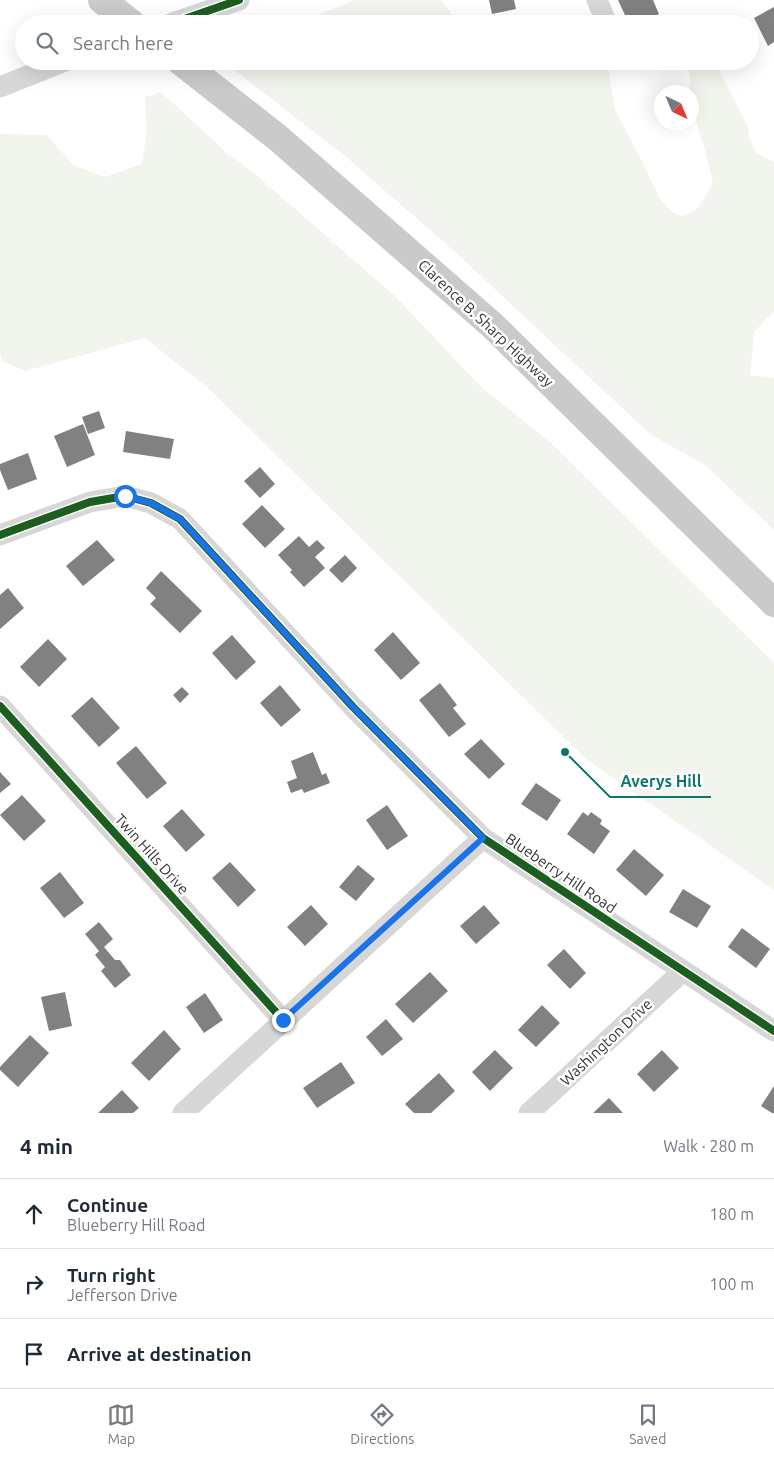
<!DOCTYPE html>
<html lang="en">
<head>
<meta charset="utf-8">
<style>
  body { margin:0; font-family:Ubuntu,sans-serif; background:#f2f2f3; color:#1f2937 }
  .compass { position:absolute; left:654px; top:85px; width:45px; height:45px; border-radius:50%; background:#fff; box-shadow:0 5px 20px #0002; rotate:136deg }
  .stop { position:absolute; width:15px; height:15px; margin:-11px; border:4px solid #1a73e8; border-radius:50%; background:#fff }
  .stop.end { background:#1a73e8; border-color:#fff; box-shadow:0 1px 5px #0008 }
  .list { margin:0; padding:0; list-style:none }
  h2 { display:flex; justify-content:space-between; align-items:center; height:65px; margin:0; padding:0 20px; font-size:21px }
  h2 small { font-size:16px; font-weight:400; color:#747a83 }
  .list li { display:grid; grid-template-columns:32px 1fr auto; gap:15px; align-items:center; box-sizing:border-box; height:70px; padding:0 20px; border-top:1px solid #e0e1e3 }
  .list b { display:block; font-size:19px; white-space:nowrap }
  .list p { margin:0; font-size:16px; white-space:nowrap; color:#747a83 }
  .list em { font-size:16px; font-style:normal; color:#747a83 }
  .icon { flex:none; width:28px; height:28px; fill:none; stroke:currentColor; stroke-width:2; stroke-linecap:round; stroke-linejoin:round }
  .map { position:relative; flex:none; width:774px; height:1113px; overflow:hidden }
  .search { position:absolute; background:#fff; box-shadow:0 5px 20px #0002; left:15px; right:15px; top:15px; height:55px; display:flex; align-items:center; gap:12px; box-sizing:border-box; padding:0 18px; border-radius:28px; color:#747a83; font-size:19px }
  .sheet { height:275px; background:#fff }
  nav { display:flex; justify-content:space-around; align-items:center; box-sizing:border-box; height:70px; border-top:1px solid #e0e1e3; background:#fff; font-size:14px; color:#747a83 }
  nav a { display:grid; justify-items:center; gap:2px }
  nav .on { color:#7a7a7a }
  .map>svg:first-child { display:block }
</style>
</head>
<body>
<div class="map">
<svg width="774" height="1113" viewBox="0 0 774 1113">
  <rect width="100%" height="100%" fill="#fff"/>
  <path fill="#f1f5ed" d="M355 0H441L460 24H296Z
    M223 61H607L615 110 641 159 660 199 673 213 683 216 697 209 713 184C711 175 709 166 707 157 701 135 692 116 692 92H689L688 91 691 80 686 61H714L749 129 748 135 756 153 774 162V311L754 332 750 375 774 378V530L705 465 650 434 454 251 345 156Z
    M161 92 226 152 254 173 397 298 480 386 552 444 774 663V890L586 759 208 388 145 338 25 371 2 361 0 352V134L47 135 73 165 105 177 142 164 147 130 145 97Z"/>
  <path fill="#818181" d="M489 0H514L516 9 492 14Z
    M618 0H653L659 14 638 24H629Z
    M774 7V42L768 46 754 18Z
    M99 411 105 428 88 434 82 417Z
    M83 424 95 455 67 467 54 436Z
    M126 431 174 439 170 459 123 452Z
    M28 453 37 479 8 490 0 470V464Z
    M260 467 275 484 260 498 244 481Z
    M262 505 285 529 265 548 242 524Z
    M299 536 309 547 317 540 325 548 315 557 325 568 304 587 290 572 292 570 278 555Z
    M97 540 115 560 83 586 66 566Z
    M345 555 357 568 342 583 329 570Z
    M161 571 202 611 180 633 150 604 156 598 146 588Z
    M8 588 24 608 0 629V595Z
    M393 632 420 663 401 680 374 650Z
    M232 635 256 662 236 680 212 653Z
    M48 639 67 659 39 687 20 667Z
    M440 683 457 705 453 708 466 724 449 737 419 700Z
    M280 685 301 710 281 727 260 703Z
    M182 687 189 694 180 703 173 695Z
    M92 697 120 728 99 747 71 716Z
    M481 739 505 764 489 779 464 754Z
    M136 746 167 783 147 799 116 763Z
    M313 752 322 775 326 773 330 783 304 793 302 789 291 793 287 782 297 778 291 761Z
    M0 772 11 784 0 793Z
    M536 783 561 800 547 821 521 804Z
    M22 795 46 821 24 841 0 815Z
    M387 805 408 836 387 850 366 820Z
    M182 809 205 835 186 852 163 826Z
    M583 812 588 816 591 812 602 820 600 824 610 831 594 854 567 834Z
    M634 849 664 875 646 896 616 870Z
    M230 862 256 890 238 907 212 878Z
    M358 865 375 879 356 901 339 887Z
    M60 872 84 903 64 918 40 888Z
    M683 889 711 906 697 928 669 912Z
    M311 905 328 924 305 946 287 927Z
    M484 905 500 923 476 944 460 926Z
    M99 922 113 939 104 947 115 960H120L131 975 115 988 101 971 105 967 95 955 99 951 85 934Z
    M742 928 770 949 756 968 728 947Z
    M564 949 586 973 570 989 547 965Z
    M430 972 448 991 413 1023 395 1004Z
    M65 992 72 1026 49 1031 41 997Z
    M205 993 223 1020 204 1033 186 1007Z
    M542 1005 560 1023 536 1047 518 1030Z
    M386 1019 403 1039 382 1056 366 1037Z
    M164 1030 181 1049 149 1081 131 1063Z
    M30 1035 49 1053 18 1087 0 1070V1067Z
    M495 1050 513 1068 490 1091 472 1072Z
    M662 1050 679 1068 654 1092 637 1074Z
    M341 1062 355 1083 317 1108 303 1088Z
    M439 1073 455 1091 431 1113H414L405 1104Z
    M774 1086V1113H772L761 1106Z
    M122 1090 139 1108 133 1113H98Z
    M609 1098 623 1113H593Z"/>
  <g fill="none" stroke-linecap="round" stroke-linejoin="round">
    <path stroke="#d7d7d7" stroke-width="21" d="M597 0 607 24
      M170 24 239 0
      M0 87 65 61
      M0 535 90 502 125 496 151 503 180 519 353 707 483 838 774 1031
      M0 706 283 1020
      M183 1113 483 838
      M529 1113 683 971"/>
    <path stroke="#cacaca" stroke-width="28" d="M102 0 132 24
      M180 61 278 138 492 325 774 603"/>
    <g stroke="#fff" stroke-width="11">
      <path id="cycleway" d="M170 24 239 0
        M0 535 90 502 125 496 151 503 180 519 353 707 483 838 774 1031
        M0 706 283 1020"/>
    </g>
    <use href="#cycleway" stroke="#1b5e20" stroke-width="8"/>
  </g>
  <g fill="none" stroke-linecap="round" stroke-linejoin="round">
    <path stroke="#1a73e8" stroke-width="6" d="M125 496 151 503 180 519 353 707 483 838 283 1020"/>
  </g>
  <g text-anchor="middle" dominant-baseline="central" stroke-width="5" stroke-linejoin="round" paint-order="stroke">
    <g font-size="15" fill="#333" stroke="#fff">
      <text transform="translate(486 323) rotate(43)">Clarence B. Sharp Highway</text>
      <text transform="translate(152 854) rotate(48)">Twin Hills Drive</text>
      <text transform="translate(561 873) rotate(34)">Blueberry Hill Road</text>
      <text transform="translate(606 1042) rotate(-43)">Washington Drive</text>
    </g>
  </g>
  <path fill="none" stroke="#0f766e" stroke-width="2" d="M565 752L610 797H711"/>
  <circle fill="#0f766e" stroke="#fff" stroke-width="2" cx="565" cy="752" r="5"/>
  <g font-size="16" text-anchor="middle" font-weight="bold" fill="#0f766e" stroke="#fff" stroke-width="5" stroke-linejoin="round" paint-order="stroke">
    <text x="661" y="787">Averys Hill</text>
  </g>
</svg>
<svg class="compass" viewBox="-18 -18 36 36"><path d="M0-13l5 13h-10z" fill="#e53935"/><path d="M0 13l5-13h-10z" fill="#747a83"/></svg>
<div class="stop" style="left:125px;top:496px"></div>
<div class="stop end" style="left:283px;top:1020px"></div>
<div class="search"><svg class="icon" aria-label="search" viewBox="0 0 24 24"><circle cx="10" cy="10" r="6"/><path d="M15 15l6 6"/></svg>Search here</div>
</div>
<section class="sheet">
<h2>4 min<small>Walk · 280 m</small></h2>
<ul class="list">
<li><svg class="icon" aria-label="ahead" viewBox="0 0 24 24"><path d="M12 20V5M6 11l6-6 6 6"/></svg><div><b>Continue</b><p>Blueberry Hill Road</p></div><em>180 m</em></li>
<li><svg class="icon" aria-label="right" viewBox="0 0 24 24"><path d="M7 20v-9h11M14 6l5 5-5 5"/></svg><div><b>Turn right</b><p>Jefferson Drive</p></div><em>100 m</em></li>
<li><svg class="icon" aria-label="arrive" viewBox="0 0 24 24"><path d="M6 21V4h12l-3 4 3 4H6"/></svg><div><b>Arrive at destination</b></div></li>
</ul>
</section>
<nav>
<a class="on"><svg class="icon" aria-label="map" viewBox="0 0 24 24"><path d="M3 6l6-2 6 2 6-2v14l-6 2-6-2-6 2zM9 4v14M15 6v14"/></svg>Map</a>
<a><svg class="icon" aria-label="directions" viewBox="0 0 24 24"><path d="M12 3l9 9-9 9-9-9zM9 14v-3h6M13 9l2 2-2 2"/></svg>Directions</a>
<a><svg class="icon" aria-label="saved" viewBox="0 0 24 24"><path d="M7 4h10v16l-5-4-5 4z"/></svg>Saved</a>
</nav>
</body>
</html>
